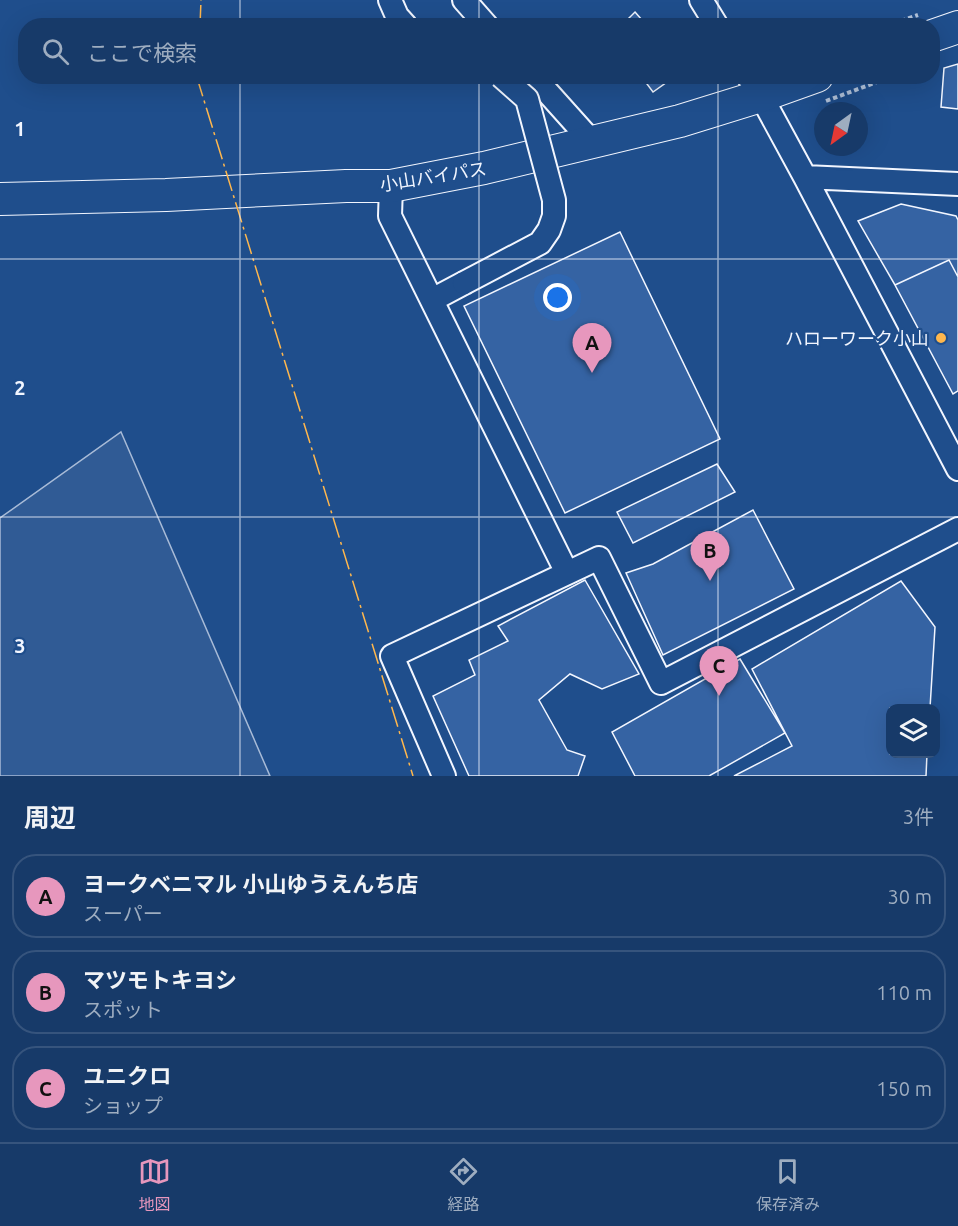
<!DOCTYPE html>
<html lang="ja">
<head>
<meta charset="utf-8">
<style>
  body { margin:0; font-family:Ubuntu,"Noto Sans JP",sans-serif; background:#244571; color:#f1f3f6 }
  .controls { position:absolute; right:18px; bottom:18px; display:grid; overflow:hidden; border-radius:12px; box-shadow:0 6px 24px #0002 }
  .controls button { width:54px; height:54px; display:grid; place-items:center; padding:0; border:0; border-bottom:2px solid #36547d; background:#173a69; color:#f1f3f6; font:30px sans-serif }
  .compass { position:absolute; left:814px; top:102px; width:54px; height:54px; border-radius:50%; background:#173a69; box-shadow:0 6px 24px #0002; rotate:213deg }
  .you { position:absolute; left:558px; top:298px; width:21px; height:21px; margin:-15px; border:4px solid #fff; border-radius:50%; background:#1a73e8; box-shadow:0 0 0 9px #1a73e833 }
  .badge { display:grid; place-items:center; width:39px; height:39px; border-radius:50%; background:#e797bd; color:#111; font-size:20px; font-weight:700 }
  .pin { position:absolute; translate:-50% -50px; filter:drop-shadow(0 2px 3px #0008) }
  .pin::after { content:''; position:absolute; top:32px; width:21px; height:18px; background:inherit; clip-path:polygon(0 0,100% 0,50% 100%) }
  .list { margin:0; padding:0; list-style:none }
  h2 { display:flex; justify-content:space-between; align-items:center; height:78px; margin:0; padding:0 24px; font-size:26px }
  h2 small { font-size:20px; font-weight:400; color:#9eadc0 }
  .list li { display:grid; grid-template-columns:39px 1fr auto; gap:18px; align-items:center; box-sizing:border-box; height:84px; margin:0 12px 12px; padding:0 12px; border:2px solid #36547d; border-radius:24px }
  .list b { display:block; font-size:22px; white-space:nowrap }
  .list p { margin:0; font-size:20px; white-space:nowrap; color:#9eadc0 }
  .list em { font-size:20px; font-style:normal; color:#9eadc0 }
  .icon { flex:none; width:33px; height:33px; fill:none; stroke:currentColor; stroke-width:2; stroke-linecap:round; stroke-linejoin:round }
  .map { position:relative; flex:none; width:958px; height:776px; overflow:hidden }
  .search { position:absolute; background:#173a69; box-shadow:0 6px 24px #0002; left:18px; right:18px; top:18px; height:66px; display:flex; align-items:center; gap:15px; box-sizing:border-box; padding:0 21px; border-radius:24px; color:#9eadc0; font-size:22px }
  .sheet { height:366px; background:#173a69 }
  nav { display:flex; justify-content:space-around; align-items:center; box-sizing:border-box; height:84px; border-top:2px solid #36547d; background:#173a69; font-size:16px; color:#9eadc0 }
  nav a { display:grid; justify-items:center; gap:3px }
  nav .on { color:#e797bd }
  .map>svg:first-child { display:block }
</style>
</head>
<body>
<div class="map">
<svg width="958" height="776" viewBox="0 0 958 776">
  <rect width="100%" height="100%" fill="#1f4e8c"/>
  <path fill="#305b95" stroke="#a8bbd7" stroke-width="1.5" d="M121 432 270 776H0V518Z"/>
  <path fill="#3563a3" stroke="#f2f6ff" stroke-width="1.5" d="M635 12 642 20 635 26H621Z
    M958 64V109L941 107 944 68Z
    M641 76H663L667 82 653 92Z
    M901 204 956 216 958 220V277L949 260 895 285 858 221Z
    M620 232 720 439 565 513 464 306Z
    M949 260 958 277V391L953 394 895 285Z
    M717 464 735 492 633 543 617 512Z
    M753 510 794 589 663 655 626 573 653 564Z
    M585 580 639 674 602 689 570 674 539 700 567 750 585 756 578 776H469L433 696 475 675 469 660 508 641 498 626Z
    M901 581 935 627 930 708H890V754H927L926 776H734L792 746 752 669Z
    M740 659 785 733 709 776H635L612 732Z"/>
  <g fill="none" stroke-linecap="round" stroke-linejoin="round">
    <g stroke="#f2f6ff" stroke-width="26">
      <path id="minor" d="M390 0 397 16 406 26
        M464 0 487 26
        M701 0 717 26
        M533 76 593 143
        M748 76 761 96 805 177 958 469
        M805 177 958 184
        M391 186 390 216 567 573
        M432 300 464 283
        M444 776 392 656 599 558 661 683 958 529"/>
    </g>
    <g stroke="#f2f6ff" stroke-width="34">
      <path id="highway" d="M932 36 958 27
        M0 199 166 195 346 186H391L484 168 680 121 761 96 817 76"/>
    </g>
    <path stroke="#b3c4dc" stroke-width="4" stroke-dasharray="4.5 3" stroke-linecap="butt" d="M887 26 918 15
      M826 101 893 76"/>
    <use href="#minor" stroke="#1f4e8c" stroke-width="22"/>
    <use href="#highway" stroke="#1f4e8c" stroke-width="32"/>
    <g stroke="#f2f6ff" stroke-width="26" stroke-linecap="butt">
      <path id="minor-bridge" d="M464 283 540 243 549 230 554 216V200L527 99 501 76"/>
    </g>
    <use href="#minor-bridge" stroke="#1f4e8c" stroke-width="22"/>
    <path stroke="#ffb74d" stroke-width="1.5" stroke-dasharray="21 4.5 3 4.5" stroke-linecap="butt" d="M200 26 201 0
      M198 76V81L413 776"/>
  </g>
  <path fill="none" stroke="#f2f6ff" stroke-width="1.5" stroke-opacity="0.55" d="M240 0V26M479 0V26M718 0V26M240 76V776M479 76V776M718 76V776M0 259H958M0 517H958"/>
  <circle fill="#ffb74d" stroke="#1f4e8c" stroke-width="2" cx="941" cy="338" r="6"/>
  <g text-anchor="middle" dominant-baseline="central" stroke-width="4.5" stroke-linejoin="round" paint-order="stroke">
    <g font-size="18" fill="#f2f6ff" stroke="#1f4e8c">
      <text transform="translate(433 176) rotate(-9)">小山バイパス</text>
    </g>
    <g font-size="18" fill="#f2f6ff" stroke="#1f4e8c" text-anchor="end">
      <text x="929" y="338">ハローワーク小山</text>
    </g>
  </g>
  <g font-size="20" text-anchor="middle" font-weight="bold" fill="#f2f6ff" stroke="#1f4e8c" stroke-width="4.5" stroke-linejoin="round" paint-order="stroke">
    <text x="20" y="136">1</text>
    <text x="20" y="395">2</text>
    <text x="20" y="653">3</text>
  </g>
</svg>
<div class="controls">
<button><svg class="icon" aria-label="layers" viewBox="0 0 24 24"><path d="M12 4l9 5-9 5-9-5zM3 14l9 5 9-5"/></svg></button>
</div>
<svg class="compass" viewBox="-18 -18 36 36"><path d="M0-13l5 13h-10z" fill="#e53935"/><path d="M0 13l5-13h-10z" fill="#9eadc0"/></svg>
<div class="you"></div>
<div class="pin badge" style="left:592px;top:373px">A</div>
<div class="pin badge" style="left:710px;top:581px">B</div>
<div class="pin badge" style="left:719px;top:696px">C</div>
<div class="search"><svg class="icon" aria-label="search" viewBox="0 0 24 24"><circle cx="10" cy="10" r="6"/><path d="M15 15l6 6"/></svg>ここで検索</div>
</div>
<section class="sheet">
<h2>周辺<small>3件</small></h2>
<ul class="list">
<li><span class="badge">A</span><div><b>ヨークベニマル 小山ゆうえんち店</b><p>スーパー</p></div><em>30 m</em></li>
<li><span class="badge">B</span><div><b>マツモトキヨシ</b><p>スポット</p></div><em>110 m</em></li>
<li><span class="badge">C</span><div><b>ユニクロ</b><p>ショップ</p></div><em>150 m</em></li>
</ul>
</section>
<nav>
<a class="on"><svg class="icon" aria-label="map" viewBox="0 0 24 24"><path d="M3 6l6-2 6 2 6-2v14l-6 2-6-2-6 2zM9 4v14M15 6v14"/></svg>地図</a>
<a><svg class="icon" aria-label="directions" viewBox="0 0 24 24"><path d="M12 3l9 9-9 9-9-9zM9 14v-3h6M13 9l2 2-2 2"/></svg>経路</a>
<a><svg class="icon" aria-label="saved" viewBox="0 0 24 24"><path d="M7 4h10v16l-5-4-5 4z"/></svg>保存済み</a>
</nav>
</body>
</html>
